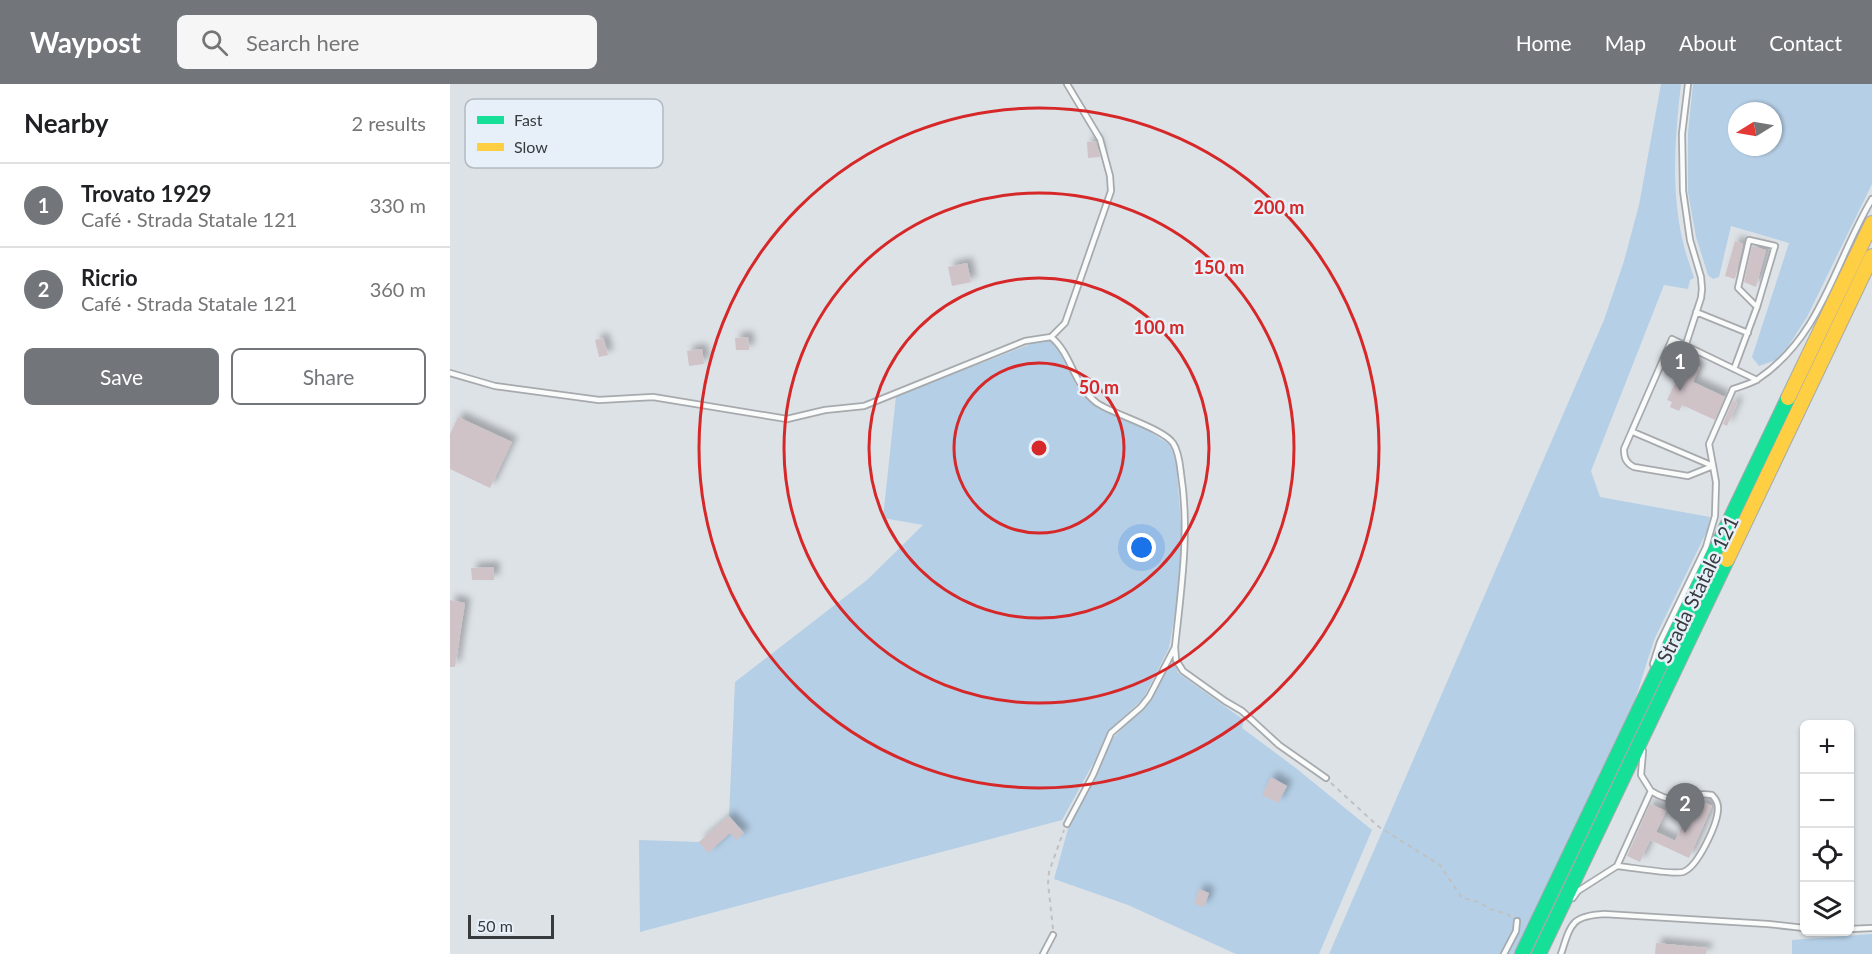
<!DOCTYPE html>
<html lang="en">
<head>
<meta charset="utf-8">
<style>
  body { margin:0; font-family:Lato,sans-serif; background:#f6f6f6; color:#202124 }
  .controls { position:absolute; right:18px; bottom:18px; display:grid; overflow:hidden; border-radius:9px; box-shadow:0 2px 4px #0004 }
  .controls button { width:54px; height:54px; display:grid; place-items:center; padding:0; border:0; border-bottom:2px solid #e0e0e0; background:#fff; color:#202124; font:30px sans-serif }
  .compass { position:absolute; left:1278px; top:18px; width:54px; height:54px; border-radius:50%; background:#fff; box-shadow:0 2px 4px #0004; rotate:259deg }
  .scale { position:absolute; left:18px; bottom:15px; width:86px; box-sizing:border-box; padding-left:6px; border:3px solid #383b3e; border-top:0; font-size:16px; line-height:21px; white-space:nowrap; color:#383b3e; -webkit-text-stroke:4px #e7f0f8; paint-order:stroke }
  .you { position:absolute; left:692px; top:464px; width:21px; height:21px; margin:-15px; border:4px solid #fff; border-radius:50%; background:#1a73e8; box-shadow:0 0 0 9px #1a73e833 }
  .badge { display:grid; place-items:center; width:39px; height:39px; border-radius:50%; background:#727579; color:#fff; font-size:20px; font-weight:700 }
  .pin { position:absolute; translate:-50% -50px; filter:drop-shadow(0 2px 3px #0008) }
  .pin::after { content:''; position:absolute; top:32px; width:21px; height:18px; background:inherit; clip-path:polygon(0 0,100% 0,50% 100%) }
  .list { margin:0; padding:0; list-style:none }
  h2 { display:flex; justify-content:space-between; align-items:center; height:78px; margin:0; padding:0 24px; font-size:26px }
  h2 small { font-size:20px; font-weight:400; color:#757577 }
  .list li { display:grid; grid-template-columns:39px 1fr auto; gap:18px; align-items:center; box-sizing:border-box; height:84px; padding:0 24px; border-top:2px solid #e0e0e0 }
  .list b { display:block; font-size:22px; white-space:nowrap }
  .list p { margin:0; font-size:20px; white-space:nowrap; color:#757577 }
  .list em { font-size:20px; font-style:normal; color:#757577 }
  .actions { display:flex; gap:12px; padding:18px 24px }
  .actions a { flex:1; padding:14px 0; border:2px solid #727579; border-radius:9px; text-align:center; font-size:21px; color:#727579 }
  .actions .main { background:#727579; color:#fff }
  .icon { flex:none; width:33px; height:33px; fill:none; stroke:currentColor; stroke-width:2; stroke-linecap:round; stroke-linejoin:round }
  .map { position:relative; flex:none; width:1422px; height:870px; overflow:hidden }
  header { display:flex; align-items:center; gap:36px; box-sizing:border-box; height:84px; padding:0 30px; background:#727579; color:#fff }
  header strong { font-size:28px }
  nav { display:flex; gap:33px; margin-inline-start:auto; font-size:21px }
  .search { width:420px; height:54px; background:#f6f6f6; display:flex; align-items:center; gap:15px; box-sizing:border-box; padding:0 21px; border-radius:9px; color:#757577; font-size:22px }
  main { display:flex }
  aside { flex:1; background:#fff }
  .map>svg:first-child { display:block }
</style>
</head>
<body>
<header>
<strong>Waypost</strong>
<div class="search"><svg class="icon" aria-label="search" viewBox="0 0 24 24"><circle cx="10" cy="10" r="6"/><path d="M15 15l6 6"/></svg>Search here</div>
<nav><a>Home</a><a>Map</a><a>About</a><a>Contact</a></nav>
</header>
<main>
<aside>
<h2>Nearby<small>2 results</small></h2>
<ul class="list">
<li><span class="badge">1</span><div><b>Trovato 1929</b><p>Café · Strada Statale 121</p></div><em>330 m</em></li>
<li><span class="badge">2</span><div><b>Ricrio</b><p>Café · Strada Statale 121</p></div><em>360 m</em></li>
</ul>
<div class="actions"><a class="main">Save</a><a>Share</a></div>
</aside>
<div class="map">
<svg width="1422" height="870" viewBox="0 0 1422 870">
  <defs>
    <filter id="shadow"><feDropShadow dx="5.5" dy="-5.5" stdDeviation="3" flood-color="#0004"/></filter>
  </defs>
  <rect width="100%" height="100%" fill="#dde2e7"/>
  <path fill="#b5cfe6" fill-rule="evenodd" d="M1211 0H1231C1225 51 1221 103 1232 154 1235 168 1240 181 1244 194L1240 196 1238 205 1214 201 1141 387 1150 413 1260 433 1257 447 1204 556 1184 619 1064 870H879L1154 236 1174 177 1189 121Z
    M1243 0H1422V100L1357 233 1337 264 1326 276 1309 282 1302 273 1339 159 1281 142 1269 193 1263 195 1258 191 1246 153 1238 108V49ZM1287 27H1323V63H1287Z
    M591 256 600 257 608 264 627 303 641 318 660 330 696 345 719 360 726 375 732 453 729 507 719 564 693 615 658 647 644 678 612 736 190 848 189 756 249 758 279 732 285 598 417 496 473 441 433 434 446 312Z
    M723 573 728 589 794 636 792 644 847 685 922 746 869 870H786L678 821 604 795 620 738 644 696 663 654 702 615Z
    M1422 850V870H1342V856Z"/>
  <path fill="#d0c3c8" filter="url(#shadow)" d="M646 57 650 73 638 74 637 58Z
    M1285 157 1293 160 1285 195 1275 192Z
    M1302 162 1316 166 1306 203 1294 198Z
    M517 179 521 198 502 202 498 183Z
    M298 253 299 266H286L285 254Z
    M153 254 158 271 149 273 145 256Z
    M252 265 254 280 239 282 237 267Z
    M1236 276 1250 283 1243 298 1275 313 1265 336 1232 321 1229 327 1220 323 1222 318 1217 316Z
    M1283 316 1287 319 1277 342 1273 340Z
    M8 333 62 358 40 404 0 385V350Z
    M44 483V496H22L21 484Z
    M0 516 15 519 5 583H0Z
    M821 693 837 702 828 719 812 711Z
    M1251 717 1262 722 1239 774 1200 756 1190 778 1177 772 1200 720 1216 727 1206 748 1225 757 1234 738 1239 741Z
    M279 732 294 749 286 756 280 749 258 769 249 758Z
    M749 805 759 809 754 823 744 820Z
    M1206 859 1257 864 1256 870H1205Z"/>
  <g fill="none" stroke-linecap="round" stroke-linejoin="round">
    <g stroke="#a6aaad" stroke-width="8">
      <path id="lane" d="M1246 228 1298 249
        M601 253 615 239 661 107 660 92 650 55 617 0
        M1236 260 1251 214 1252 205 1251 193 1240 156 1233 107 1232 50 1238 0
        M1284 285 1307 223 1325 162 1299 156 1288 204 1307 223
        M0 289 45 302 149 316 203 313 337 335 375 326 414 322 575 257 601 253C622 270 623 301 647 319 665 331 712 344 723 359 729 368 730 381 731 390 740 447 731 506 725 563L726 576 733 587 775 617 792 627 829 661 876 694
        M1183 348 1263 382
        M1263 382 1238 392 1184 383C1176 379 1174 374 1174 365L1222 255 1307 296
        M1203 580 1210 558 1256 463 1265 432 1266 398 1259 360 1283 305C1291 302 1301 300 1308 295 1372 252 1385 177 1422 115
        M617 740 643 691 661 649 691 623 699 613 725 563
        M1167 782C1180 783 1223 791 1233 788 1248 783 1268 739 1268 724 1268 718 1266 715 1262 711 1236 706 1232 726 1201 707
        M1123 814 1128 807 1167 782 1201 707 1191 691 1193 667
        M1400 845 1422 844
        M593 870 603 851
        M1054 870 1066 847 1067 837
        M1111 870C1121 840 1121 832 1154 830L1318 840 1354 844"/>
    </g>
    <g stroke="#a6aaad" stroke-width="16">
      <path id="fast" d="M1072 870 1338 314
        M1089 870 1277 476"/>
    </g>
    <g stroke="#a6aaad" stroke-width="16">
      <path id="slow" d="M1338 314 1422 139
        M1277 476 1422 172"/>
    </g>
    <path stroke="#bfc1c2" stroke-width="2" stroke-dasharray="4.5 4.5" stroke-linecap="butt" d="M881 699 929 743 990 781 1012 814 1029 818 1040 825 1057 830 1062 833
      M603 845 598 799 599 788 614 746"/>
    <use href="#lane" stroke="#fafbfb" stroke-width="4.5"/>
    <use href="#fast" stroke="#16e098" stroke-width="14"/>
    <use href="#slow" stroke="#ffcf43" stroke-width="14"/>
  </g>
  <g fill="none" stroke="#d62828" stroke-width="3">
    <circle cx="589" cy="364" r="85"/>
    <circle cx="589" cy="364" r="170"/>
    <circle cx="589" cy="364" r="255"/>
    <circle cx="589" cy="364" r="340"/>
  </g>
  <g text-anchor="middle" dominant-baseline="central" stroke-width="5" stroke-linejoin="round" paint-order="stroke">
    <g font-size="20" fill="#383b3e" stroke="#e7f0f8">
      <text transform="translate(1247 505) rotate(-64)">Strada Statale 121</text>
    </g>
  </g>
  <rect x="15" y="15" width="198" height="69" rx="9" fill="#e7f0f8" stroke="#b2bac0" stroke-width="1.5"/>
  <rect x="27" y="32" width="27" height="8" fill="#16e098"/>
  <rect x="27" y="59" width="27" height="8" fill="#ffcf43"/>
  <g font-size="16" fill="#383b3e">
    <text x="64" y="42">Fast</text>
    <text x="64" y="69">Slow</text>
  </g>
  <circle cx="589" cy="364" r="9" fill="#d62828" stroke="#e7f0f8" stroke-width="3"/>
  <g font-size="18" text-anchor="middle" font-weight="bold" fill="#d62828" stroke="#e7f0f8" stroke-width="5" stroke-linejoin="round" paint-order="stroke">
    <text x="829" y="130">200 m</text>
    <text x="769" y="190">150 m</text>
    <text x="709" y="250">100 m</text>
    <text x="649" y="310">50 m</text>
  </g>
</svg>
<div class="controls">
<button>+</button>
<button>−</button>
<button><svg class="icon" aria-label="locate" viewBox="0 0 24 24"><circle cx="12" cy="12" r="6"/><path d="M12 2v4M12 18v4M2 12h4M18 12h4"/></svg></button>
<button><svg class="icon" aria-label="layers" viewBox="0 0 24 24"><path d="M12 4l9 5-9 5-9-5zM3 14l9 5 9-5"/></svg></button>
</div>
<svg class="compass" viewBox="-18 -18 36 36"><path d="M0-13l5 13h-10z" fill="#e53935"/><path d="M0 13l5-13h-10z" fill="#757577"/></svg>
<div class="scale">50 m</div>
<div class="you"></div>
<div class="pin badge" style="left:1230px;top:307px">1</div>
<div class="pin badge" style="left:1235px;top:749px">2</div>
</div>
</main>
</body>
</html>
